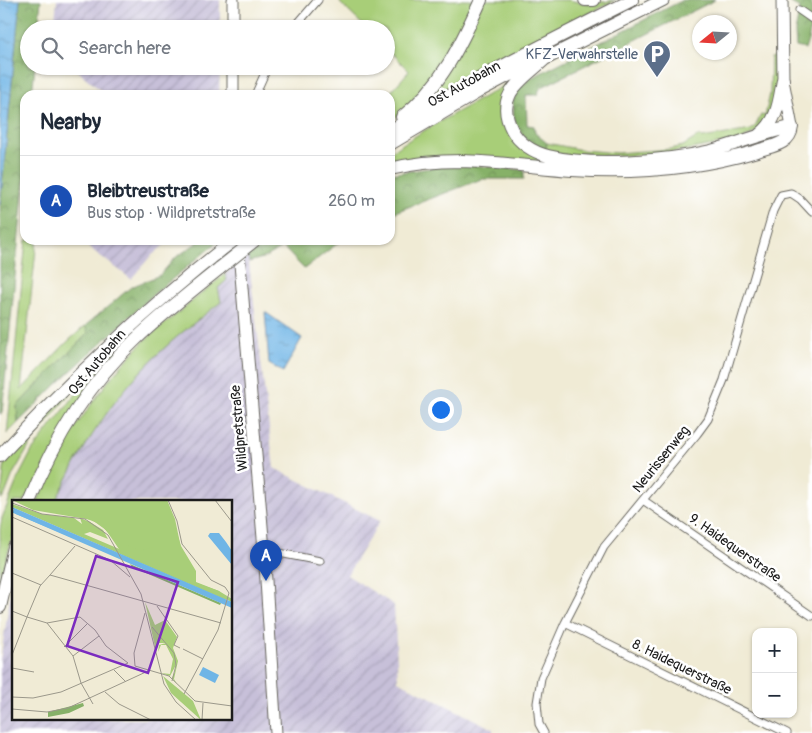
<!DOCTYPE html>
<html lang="en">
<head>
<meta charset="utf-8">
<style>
  body { margin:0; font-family:Pangolin,sans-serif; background:#f6f6f7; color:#1f2937 }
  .controls { position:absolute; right:15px; bottom:15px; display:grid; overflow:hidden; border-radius:10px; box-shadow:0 1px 4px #0004 }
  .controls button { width:45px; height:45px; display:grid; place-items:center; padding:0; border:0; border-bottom:1px solid #e0e1e3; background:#fff; color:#1f2937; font:25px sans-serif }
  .compass { position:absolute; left:692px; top:15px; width:45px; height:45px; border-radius:50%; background:#fff; box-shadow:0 1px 4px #0004; rotate:252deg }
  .you { position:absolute; left:440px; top:409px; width:18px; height:18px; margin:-12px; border:4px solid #fff; border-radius:50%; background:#1a73e8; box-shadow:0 0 0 8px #1a73e833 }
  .badge { display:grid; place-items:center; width:32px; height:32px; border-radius:50%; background:#d93025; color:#fff; font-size:16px; font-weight:700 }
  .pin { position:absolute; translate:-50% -41px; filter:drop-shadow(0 1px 2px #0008) }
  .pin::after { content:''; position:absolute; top:26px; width:18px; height:15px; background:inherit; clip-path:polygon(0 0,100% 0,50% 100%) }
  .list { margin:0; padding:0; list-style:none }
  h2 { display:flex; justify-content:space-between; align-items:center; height:65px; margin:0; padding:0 20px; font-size:21px }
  h2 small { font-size:16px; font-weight:400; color:#747a83 }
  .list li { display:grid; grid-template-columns:32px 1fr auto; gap:15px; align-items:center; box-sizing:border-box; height:90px; padding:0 20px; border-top:1px solid #e0e1e3 }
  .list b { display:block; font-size:19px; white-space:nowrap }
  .list p { margin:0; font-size:16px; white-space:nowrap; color:#747a83 }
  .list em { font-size:16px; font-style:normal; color:#747a83 }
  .icon { flex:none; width:28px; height:28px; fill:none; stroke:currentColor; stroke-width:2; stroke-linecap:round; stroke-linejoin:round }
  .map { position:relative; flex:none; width:812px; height:733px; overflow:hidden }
  .search { position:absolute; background:#fff; box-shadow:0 1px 4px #0004; left:20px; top:20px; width:375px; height:55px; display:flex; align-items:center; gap:12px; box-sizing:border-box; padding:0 18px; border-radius:28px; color:#747a83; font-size:19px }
  .panel { position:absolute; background:#fff; box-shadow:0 1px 4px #0004; left:20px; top:90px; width:375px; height:155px; border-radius:15px }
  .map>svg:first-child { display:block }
</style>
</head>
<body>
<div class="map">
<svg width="812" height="733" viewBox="0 0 812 733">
  <defs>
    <pattern id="industrial-furrows" width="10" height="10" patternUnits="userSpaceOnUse" patternTransform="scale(1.25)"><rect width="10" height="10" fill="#c7c0d9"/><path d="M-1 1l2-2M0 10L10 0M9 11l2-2" fill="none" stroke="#aaa4ba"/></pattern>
    <pattern id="forest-crowns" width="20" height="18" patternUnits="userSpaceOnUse" patternTransform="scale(1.25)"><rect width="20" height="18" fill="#86b168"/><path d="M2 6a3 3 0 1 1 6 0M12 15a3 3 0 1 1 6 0" fill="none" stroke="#6d8f55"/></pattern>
    <pattern id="water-ripples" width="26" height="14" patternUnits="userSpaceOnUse" patternTransform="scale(1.25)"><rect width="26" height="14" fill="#6fb5e6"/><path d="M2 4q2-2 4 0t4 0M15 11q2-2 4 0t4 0" fill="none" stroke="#5a92ba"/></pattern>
  </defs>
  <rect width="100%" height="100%" fill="#fff"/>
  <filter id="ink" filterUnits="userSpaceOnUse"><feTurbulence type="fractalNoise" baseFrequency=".02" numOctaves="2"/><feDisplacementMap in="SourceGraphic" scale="10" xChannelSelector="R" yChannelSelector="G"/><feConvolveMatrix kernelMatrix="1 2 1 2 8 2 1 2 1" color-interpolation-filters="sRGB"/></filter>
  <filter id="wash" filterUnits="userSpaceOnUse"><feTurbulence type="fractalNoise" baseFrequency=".0096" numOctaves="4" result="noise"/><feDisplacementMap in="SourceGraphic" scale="20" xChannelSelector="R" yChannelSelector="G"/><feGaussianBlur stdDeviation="1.12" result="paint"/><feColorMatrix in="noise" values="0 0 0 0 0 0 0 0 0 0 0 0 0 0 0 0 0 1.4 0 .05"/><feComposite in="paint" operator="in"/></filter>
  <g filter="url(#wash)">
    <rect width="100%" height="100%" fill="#f0ebd5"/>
    <path fill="url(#industrial-furrows)" d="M57 0H220V29H54Z
      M72 66H220L219 95H106Z
      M79 240H170L150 257 131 279Z
      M248 255 274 468 380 521 347 575 394 605 398 681 493 729V733H0V661L14 573V719H231V502H55L74 464 106 414 132 380 154 357 182 332 221 302 218 287 227 280 225 274Z"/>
    <path fill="#a8ce78" stroke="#62754a" d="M341 0H478L449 60 400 114 390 121V95H388L409 71 386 48V29H367L340 3Z
      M484 0H568L589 4 616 0 518 49 428 99Z
      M777 56 778 92 763 128 741 140 658 155 572 156 545 151 547 143 582 150 617 153 671 149 683 146 699 136 702 138 751 130 756 125 761 115 765 116 770 94 771 57Z
      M510 82 512 83C504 99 501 118 512 133 518 143 527 151 537 155 549 159 562 160 575 161 624 167 677 162 725 150 745 145 764 138 783 131L786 132 787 134 786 137C766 143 747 150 727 155 690 163 652 168 614 168 538 167 466 149 390 165V152L425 130Z
      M26 240H37L21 390 66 343 85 326 89 332 17 406 18 423 7 434Z
      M225 274 227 280 218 288 221 302C194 323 166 344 143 369 105 409 80 453 55 502H37L69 436 98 395 113 375 144 341Z
      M201 276 125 344 24 502H14V531L0 583V529L2 518 18 478 32 451 104 358 196 277Z
      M81 380 33 440 13 474 4 497 1 499 5 461Z"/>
    <path fill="url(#forest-crowns)" stroke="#516642" d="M20 0H41L38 29H29V66H35L32 95H25V172L2 413 0 414V205Z
      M683 0H715L542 87 539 90 538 95H526L527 125 534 126 535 133 547 143 545 151 527 141 517 127 514 117 513 101 517 91 529 79Z
      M789 0H812C812 17 812 32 805 49L796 47 795 32 800 8 789 2Z
      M457 164 524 170V179H482L390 214V174Z
      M201 240H220L154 294 57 384 18 423 17 406 88 333 85 326 131 287 160 275 175 258Z
      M269 240H342L304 269 283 247 266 257 249 262 248 255Z"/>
    <path fill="url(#water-ripples)" stroke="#466881" d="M0 0H20L0 205Z
      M265 312 302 338 283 372 269 364Z"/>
  </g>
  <g filter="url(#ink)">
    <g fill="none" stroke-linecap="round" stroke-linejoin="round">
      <g stroke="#66645d" stroke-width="9">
        <path id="street" d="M799 10 812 19
          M293 29 318 0
          M255 95 268 66
          M643 500 812 616
          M264 550 320 561
          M565 623 787 733
          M544 733 539 724 537 703 541 678 565 623 604 547 697 434 708 419 724 380 773 211 781 195 791 193 800 199 812 212"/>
      </g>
      <g stroke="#66645d" stroke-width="13">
        <path id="primary" d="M233 0V29
          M782 0 783 80 792 127
          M233 95V66
          M238 240 264 550 276 733"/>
      </g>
      <g stroke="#66645d" stroke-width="14">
        <path id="highway" d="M585 0H594
          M402 117C441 87 461 44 481 0
          M390 131C468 82 550 41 632 0
          M759 135C778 121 779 101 783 80
          M390 144 481 90 534 62 545 59 663 0
          M390 169C414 163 437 161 462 161 499 162 535 167 572 170 634 174 697 169 757 151 771 146 790 145 792 127 764 132 738 144 711 151 667 161 592 167 548 156 533 152 519 143 512 130 493 94 524 79 545 59
          M0 456C72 378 150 305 234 240
          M29 502C53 442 88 384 135 340 162 314 191 291 220 268
          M0 607 14 547"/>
      </g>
      <use href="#street" stroke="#fff" stroke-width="7"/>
      <use href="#primary" stroke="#fff" stroke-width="11"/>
      <use href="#highway" stroke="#fff" stroke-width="12"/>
      <g stroke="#66645d" stroke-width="14" stroke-linecap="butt">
        <path id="highway-bridge" d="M220 268 255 240"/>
      </g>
      <use href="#highway-bridge" stroke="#fff" stroke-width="12"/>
    </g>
  </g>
  <defs>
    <g id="parking-pin" transform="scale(1.4375)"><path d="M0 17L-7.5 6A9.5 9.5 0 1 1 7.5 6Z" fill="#5c6f8a" stroke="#fff"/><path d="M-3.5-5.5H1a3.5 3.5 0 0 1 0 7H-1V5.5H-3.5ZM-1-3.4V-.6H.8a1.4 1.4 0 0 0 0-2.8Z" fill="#fff"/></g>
  </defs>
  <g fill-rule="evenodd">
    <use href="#parking-pin" x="657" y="54"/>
  </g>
  <g text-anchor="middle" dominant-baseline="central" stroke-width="5" stroke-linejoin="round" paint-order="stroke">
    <g font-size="14" fill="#4e5e75" stroke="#fff" text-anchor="end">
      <text x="638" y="54">KFZ-Verwahrstelle</text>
    </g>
    <g font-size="14" fill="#1c1c1c" stroke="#fff">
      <text transform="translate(464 84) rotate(-29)">Ost Autobahn</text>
      <text transform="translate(97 362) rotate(-50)">Ost Autobahn</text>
      <text transform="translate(239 428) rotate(-95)">Wildpretstraße</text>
      <text transform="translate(661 459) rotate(-51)">Neurissenweg</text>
      <text transform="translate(735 548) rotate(35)">9. Haidequerstraße</text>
      <text transform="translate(682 667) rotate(26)">8. Haidequerstraße</text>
    </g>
  </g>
  <g transform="translate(12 500)">
    <rect width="220" height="220" fill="#f0ebd5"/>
    <path d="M44 0H155L163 19 170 53 183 77 179 76 172 64 163 65 176 75V80L207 91 214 100 0 7V4L30 14 62 18 70 24 68 18 78 22 91 30 96 39 78 32 72 34 159 71 108 46 88 24 65 15ZM133 102 143 125 153 120 165 137 161 148 166 161 162 179 165 184 160 178 163 171 164 165 158 176 149 173 158 174 161 159 154 145H149L146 152 147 145 154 143H147L144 151ZM151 176 181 201 189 220 159 193Z" fill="#a8ce78"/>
    <path d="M118 64 209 103 208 105 120 67ZM71 203 72 206 57 213 36 217V212Z" fill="#86b168"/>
    <path d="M0 0H65L114 45 128 51 141 47 159 31V16L148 0H155L169 46 184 71V82L207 91 220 99V102L111 55 94 30 80 20 21 10Z" fill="#a8ce78"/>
    <path d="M0 7 220 102V108L4 14ZM198 33H207L214 42 220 51V65L196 36ZM191 167 207 175 203 183 187 175Z" fill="#6fb5e6"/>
    <path fill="none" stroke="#6fb5e6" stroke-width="2.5" d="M0 11 105 55M113 59 212 102"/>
    <path fill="none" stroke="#9b988b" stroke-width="1" d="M156 0 165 21 170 44 199 80 213 87 217 93 206 130 172 194M203 0 220 22M0 3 30 14 73 19 96 35 129 94 152 184 164 202 184 220M0 17 98 60 118 77M0 73 29 85M38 75 63 46M145 106 166 136 162 145 168 148M0 111 15 117 28 86 38 75 209 123M140 127 162 153 164 165 160 181M52 147 76 123M171 149 191 159M0 155 15 117 35 123 61 156 69 183 81 204M61 156 87 136M123 166 157 176 183 201 220 206M123 166 122 153 133 113M0 168 22 172M102 170 114 182M93 192 107 204 139 220M0 197 21 198 49 192 116 163 94 146 83 130 68 117 35 123M0 209 35 212 56 208 136 171M190 220 191 203"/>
    <path fill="#7b2cbf" fill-opacity="0.15" stroke="#7b2cbf" stroke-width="2.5" d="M84 56 166 82 136 173 55 146Z"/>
    <rect width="220" height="220" fill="none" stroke="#1c1c1c" stroke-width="2.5"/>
  </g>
</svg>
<div class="controls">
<button>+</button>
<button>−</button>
</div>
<svg class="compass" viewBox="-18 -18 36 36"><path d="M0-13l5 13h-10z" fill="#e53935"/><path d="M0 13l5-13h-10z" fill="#747a83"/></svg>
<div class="you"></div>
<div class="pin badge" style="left:266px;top:581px;background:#1a4fb4">A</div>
<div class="search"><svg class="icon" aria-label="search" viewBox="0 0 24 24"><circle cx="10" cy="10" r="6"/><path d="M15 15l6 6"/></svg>Search here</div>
<section class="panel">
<h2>Nearby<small></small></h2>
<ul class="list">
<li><span class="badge" style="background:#1a4fb4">A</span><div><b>Bleibtreustraße</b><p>Bus stop · Wildpretstraße</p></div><em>260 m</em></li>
</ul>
</section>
</div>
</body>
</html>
